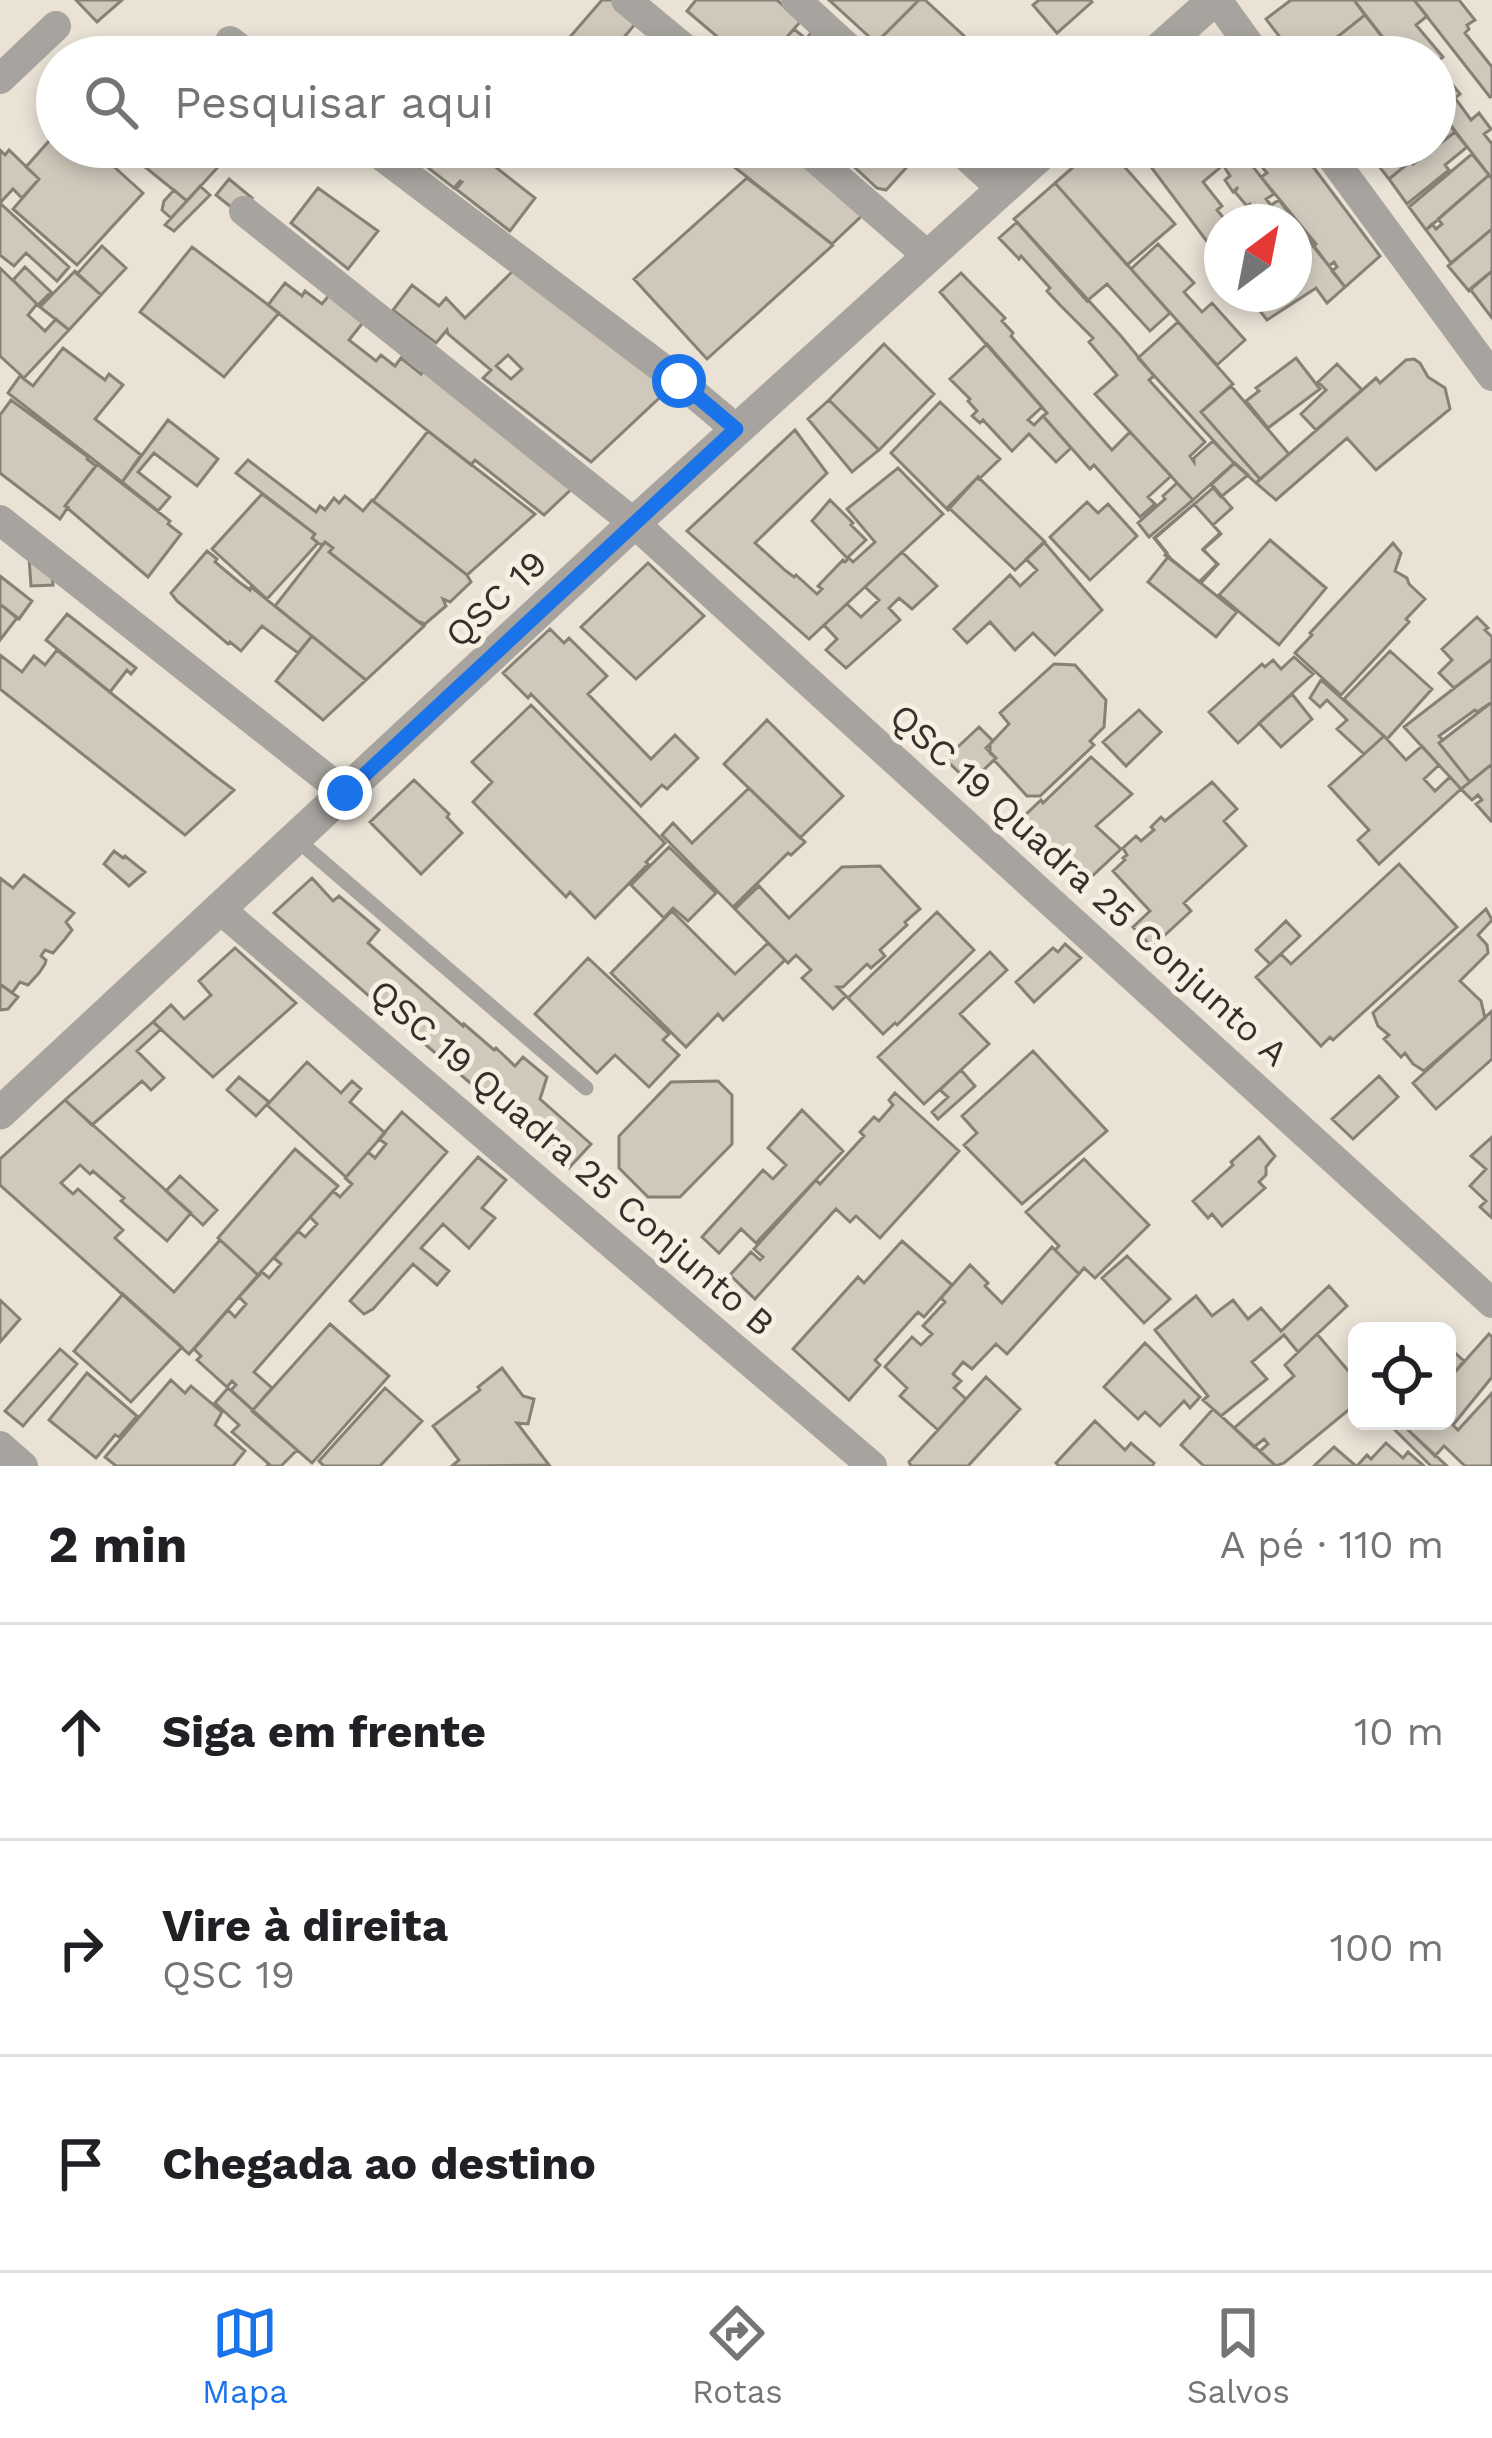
<!DOCTYPE html>
<html lang="pt">
<head>
<meta charset="utf-8">
<style>
  body { margin:0; font-family:"Work Sans",sans-serif; background:#f2f2f2; color:#202124 }
  .controls { position:absolute; right:36px; bottom:36px; display:grid; overflow:hidden; border-radius:18px; box-shadow:0 6px 18px #0003 }
  .controls button { width:108px; height:108px; display:grid; place-items:center; padding:0; border:0; border-bottom:3px solid #e0e0e0; background:#fff; color:#202124; font:60px sans-serif }
  .compass { position:absolute; left:1204px; top:204px; width:108px; height:108px; border-radius:50%; background:#fff; box-shadow:0 6px 18px #0003; rotate:32deg }
  .stop { position:absolute; width:36px; height:36px; margin:-27px; border:9px solid #1a73e8; border-radius:50%; background:#fff }
  .stop.end { background:#1a73e8; border-color:#fff; box-shadow:0 3px 12px #0008 }
  .list { margin:0; padding:0; list-style:none }
  h2 { display:flex; justify-content:space-between; align-items:center; height:156px; margin:0; padding:0 48px; font-size:51px }
  h2 small { font-size:39px; font-weight:400; color:#757577 }
  .list li { display:grid; grid-template-columns:78px 1fr auto; gap:36px; align-items:center; box-sizing:border-box; height:216px; padding:0 48px; border-top:3px solid #e0e0e0 }
  .list b { display:block; font-size:45px; white-space:nowrap }
  .list p { margin:0; font-size:39px; white-space:nowrap; color:#757577 }
  .list em { font-size:39px; font-style:normal; color:#757577 }
  .icon { flex:none; width:66px; height:66px; fill:none; stroke:currentColor; stroke-width:2; stroke-linecap:round; stroke-linejoin:round }
  .map { position:relative; flex:none; width:1492px; height:1466px; overflow:hidden }
  .search { position:absolute; background:#fff; box-shadow:0 6px 18px #0003; left:36px; right:36px; top:36px; height:132px; display:flex; align-items:center; gap:30px; box-sizing:border-box; padding:0 42px; border-radius:66px; color:#757577; font-size:45px }
  .sheet { height:804px; background:#fff }
  nav { display:flex; justify-content:space-around; align-items:center; box-sizing:border-box; height:168px; border-top:3px solid #e0e0e0; background:#fff; font-size:33px; color:#757577 }
  nav a { display:grid; justify-items:center; gap:6px }
  nav .on { color:#1a73e8 }
  .map>svg:first-child { display:block }
</style>
</head>
<body>
<div class="map">
<svg width="1492" height="1466" viewBox="0 0 1492 1466">
  <rect width="100%" height="100%" fill="#e9e2d5"/>
  <path fill="#cfc8bb" stroke="#878175" stroke-width="3" fill-rule="evenodd" d="M76 0H122L97 22Z
    M602 0H620L636 23 620 42 634 53 631 57H593L569 38Z
    M696 0H777L801 21 769 57H741L687 11Z
    M829 0H919L876 43Z
    M919 0H925L987 57H885L873 46Z
    M1039 0H1090L1092 2 1057 33 1033 5Z
    M1291 0H1354L1365 15 1312 57H1295L1266 19Z
    M1354 0H1414L1427 16 1416 25 1443 57 1435 63V57H1398Z
    M1414 0H1459L1475 20 1467 25 1469 29 1465 33 1492 67V96L1490 97Z
    M1365 15 1398 57H1312Z
    M817 26 841 57H769L794 29 806 39Z
    M655 29 669 40 657 55 659 57H631Z
    M1443 73 1460 94 1455 98 1471 120 1479 113 1491 129 1484 134 1492 144V179L1435 105V75L1437 78Z
    M1438 109 1455 132 1413 164 1411 161 1389 179 1364 147H1435V111Z
    M57 132V147H92L143 193 77 265 13 209 39 179 26 167Z
    M1455 132 1467 147 1445 165 1449 170 1407 204 1389 179 1411 161 1413 164Z
    M135 147 143 153 148 147H197L219 166 187 201 129 154Z
    M420 147H470L535 198 510 231 456 189 462 182 460 181 454 188 413 156Z
    M748 147H795L871 207 832 244 733 166Z
    M833 147H925L886 190 877 188Z
    M1096 147H1107L1175 224 1127 265 1055 183Z
    M1136 147H1238L1274 194 1266 199 1271 205 1279 200 1345 287 1327 303 1316 288 1267 320 1250 298 1252 294H1294V222H1232L1250 211 1254 217 1256 215 1250 204 1247 206 1235 192 1238 187 1233 192 1225 180 1230 176 1223 165 1203 182 1222 206 1217 210 1227 222H1222L1221 260Z
    M1278 147H1302L1311 158 1308 160 1380 256 1345 287 1332 271 1337 267 1334 262 1329 266 1313 246 1316 244 1261 177 1267 173 1258 162Z
    M0 150 5 155 9 150 39 179 22 198 13 189 0 203Z
    M1472 154 1489 175 1426 230 1409 207Z
    M1489 175 1492 179V229L1451 263 1426 230 1432 224 1436 229 1442 224 1438 219Z
    M747 178 833 245 707 359 634 279Z
    M229 179 252 198 236 211 216 195Z
    M1055 183 1170 313 1150 331 1107 284 1087 301 1014 219Z
    M200 186 210 195 174 231 165 225Z
    M318 188 378 231 348 269 291 223Z
    M174 190 187 201 171 218 162 210 164 201Z
    M0 203 69 267 57 281 26 253 14 266 0 255Z
    M1017 222 1121 336 1154 376 1149 380 1205 442 1190 456 1194 462V458L1213 441 1234 463 1193 500 1095 394 1117 375 1089 342 1093 338 1060 305 1047 291 1050 288 1021 256 1019 259 999 238Z
    M1492 229V271L1469 291 1448 266Z
    M1158 244 1194 283 1184 292 1202 312 1212 303 1245 340 1217 365 1131 269Z
    M102 246 126 268 101 295 77 274Z
    M192 247 279 313 224 377 140 312Z
    M522 262 673 385 591 462 483 378 491 370 448 334 447 330 436 343 393 310 412 285 439 306 446 298 465 318ZM508 355 522 369 511 379 496 366Z
    M25 267 51 292 38 305 13 280Z
    M0 268 37 304 28 315 45 331 56 319 69 330 24 378 0 356Z
    M75 271 101 295 69 330 40 307Z
    M1492 271V318L1470 289Z
    M961 273 1005 318 1002 321 1013 333 1011 336 1112 450 1130 432 1171 476 1148 497 1155 504 1140 517 1094 465 1090 469 1043 416 1047 413 940 292Z
    M285 283 302 296 305 291 322 304 330 294 365 320 349 340 376 361 381 355 395 366 401 358 421 374 425 368 579 482 544 515 475 460 471 465 268 305Z
    M1178 322 1233 384 1201 412 1260 479 1256 483 1234 463 1138 358Z
    M884 344 934 394 879 450 829 400Z
    M987 344 1042 407 1028 420 1034 425 1043 416 1071 448 1056 462 1029 434 1012 451 983 420 980 423 972 416 977 411 968 401 970 399 950 379Z
    M63 348 105 380 109 374 123 385 95 419 141 455 122 482 8 393 20 376 33 386Z
    M1296 358 1320 389 1268 428 1246 401 1259 391 1256 388Z
    M1414 359 1420 363 1428 377 1445 388 1450 409 1376 470 1347 438 1276 500 1256 483 1376 378 1380 383 1406 360Z
    M1337 364 1362 390 1316 430 1301 414 1326 390 1318 382Z
    M1231 386 1289 454 1260 479 1201 412Z
    M11 400 88 457 87 459 96 466 65 506 68 507 60 519 0 473V415Z
    M829 400 879 450 852 472 808 419Z
    M940 402 1000 459 979 479 978 477 948 510 891 453Z
    M168 420 218 459 197 486 154 453 138 472 170 497 158 511 122 482Z
    M795 430 827 473 755 543 786 571 794 577 796 575 817 594 822 589 818 586 843 560 845 562 849 558 853 562 875 542 847 509 898 468 943 514 809 639 687 531Z
    M428 431 535 514 467 575 373 501Z
    M248 460 316 512 320 506 325 510 334 498 339 503 345 496 363 511 372 500 467 575 471 582 450 602 443 599 446 606 425 624 417 621 329 552 333 548 325 542 322 545 318 543 312 538 315 534 236 473Z
    M1235 463 1248 475 1221 497 1211 485Z
    M97 464 170 521 168 524 181 534 148 577 65 506Z
    M978 477 1045 542 1015 570 948 507Z
    M1177 483 1193 500 1149 537 1138 523 1165 499 1163 496Z
    M1214 487 1232 508 1213 525 1221 534 1203 550 1218 564 1201 583 1165 555 1167 553 1155 538Z
    M262 494 315 534 312 538 318 543 267 599 212 549Z
    M830 500 853 523 851 525 866 540 847 558 812 521Z
    M1087 502 1098 513 1108 504 1137 536 1090 580 1050 537Z
    M1194 504 1220 533 1203 549 1217 564 1199 582 1171 559 1154 538Z
    M1270 540 1326 588 1279 645 1219 595Z
    M325 542 333 548 329 552 424 626 366 680 275 606Z
    M1044 542 1102 610 1055 655 1033 633 1015 650 990 622 967 643 954 629 1010 575 1020 586 1035 572 1037 570 1026 559Z
    M1393 543 1401 553 1395 571 1407 578 1409 584 1425 599 1406 619 1409 622 1341 695 1295 653 1312 635 1310 633Z
    M207 551 217 559 215 562 239 582 250 590 251 587 312 636 298 653 262 626 241 651 230 642 228 644 177 601 171 593Z
    M902 552 937 586 912 609 899 598 889 608 900 620 846 668 826 650 837 639 824 625 847 604 861 617 879 600 865 587Z
    M29 557 51 561 53 585 31 586Z
    M1168 557 1237 612 1216 637 1148 582Z
    M648 563 704 616 636 679 581 627Z
    M0 576 32 601 19 619 0 604Z
    M0 604 17 618 0 640Z
    M67 614 136 668 131 674 127 670 110 692 46 640Z
    M1477 617 1488 628 1485 630 1492 637V659L1454 688 1439 673 1452 660 1442 649Z
    M550 629 564 643 569 638 607 676 588 694 651 759 675 735 698 758 667 789 662 785 641 806 531 694 528 698 503 673Z
    M312 636 366 680 323 720 276 681Z
    M57 650 210 772 234 790 185 835 0 689V655L22 672 34 656 45 665Z
    M1390 651 1432 689 1387 739 1344 699Z
    M1294 657 1313 674 1238 743 1209 712 1262 664 1265 667 1273 660 1281 669Z
    M1492 659V702L1477 712 1475 710 1439 736 1443 740 1439 743 1470 782 1461 789 1404 727Z
    M1054 664 1075 665 1106 700 1104 727 1090 741 1094 745 1040 796H1027L994 760 996 758 990 753V744L1009 724 1000 713Z
    M1321 680 1384 736 1364 754 1337 729 1347 720 1327 700 1320 707 1310 698Z
    M1292 694 1312 719 1281 747 1259 723Z
    M1492 702V764L1470 782 1439 743Z
    M531 705 665 843 646 862 648 864 595 918 570 892 566 897 473 802 492 782 472 762Z
    M1139 710 1161 732 1126 766 1103 742Z
    M767 720 843 796 800 838 724 764Z
    M979 727 993 741 986 748 996 758 970 783 945 759Z
    M1384 736 1406 760 1422 746 1439 765 1424 779 1435 791 1450 777 1461 789 1379 864 1358 840 1369 830 1329 786Z
    M1091 757 1132 794 1096 826 1121 849 1088 880 1019 821 1041 800 1043 803Z
    M1492 764V820L1491 821 1476 804 1482 800 1478 795 1472 800 1461 789Z
    M414 780 449 814 447 817 462 833 421 874 370 822Z
    M1212 782 1237 809 1224 821 1246 846 1184 903 1191 911 1152 947 1133 927 1150 911 1113 871 1125 860 1123 858 1127 855 1123 848 1136 836 1141 841 1154 830 1151 827 1161 817 1165 821Z
    M749 788 805 842 791 855 788 853 733 907 662 835 673 823 692 843Z
    M669 847 716 893 688 921 673 908 664 918 631 885Z
    M114 851 123 858 125 856 145 872 129 886 104 864Z
    M1399 864 1457 927 1333 1040 1330 1037 1321 1046 1256 977 1281 954 1291 964Z
    M880 866 920 909 905 922 907 925 880 950 885 956 871 968 867 964 843 987H837L846 996 833 1009 802 978 811 970 796 955 788 963 735 909 759 886 789 918 842 867Z
    M24 875 74 913 66 922 72 930 65 939 53 953 45 950 41 956 46 960 45 964 39 973 28 985 20 982 12 993 0 984V878L13 888Z
    M312 878 333 901 339 896 379 930 368 943 463 1026 464 1024 494 1050 496 1048 515 1066 523 1057 547 1077 540 1099 591 1144 569 1168 411 1032 374 1004 376 1002 274 913Z
    M1486 909 1492 920 1478 935 1487 945 1488 953 1460 981 1481 1001 1485 1018 1424 1071 1413 1064 1405 1053 1401 1057 1384 1039 1389 1035 1378 1026 1373 1013Z
    M672 911 735 974 768 943 785 960 723 1020 718 1014 686 1047 611 973Z
    M937 912 974 950 897 1025 895 1023 883 1034 848 998Z
    M1286 921 1300 936 1270 964 1256 950Z
    M1065 944 1081 958 1034 1002 1016 982 1053 948 1058 952Z
    M235 948 296 1003 213 1077 153 1022 171 1005 184 1019 211 995 199 981Z
    M990 952 1007 970 960 1014 989 1044 924 1104 878 1057Z
    M588 958 669 1034 663 1040 679 1055 649 1087 615 1055 597 1073 535 1014Z
    M0 984 18 997 8 1009 0 1010Z
    M1492 1011V1059L1436 1109 1413 1083Z
    M153 1022 161 1029 137 1051 164 1078 151 1090 142 1081 92 1125 65 1100Z
    M1033 1051 1107 1131 1022 1204 964 1145 977 1133 962 1116Z
    M307 1062 341 1093 352 1081 361 1089 350 1102 385 1133 346 1177 267 1105Z
    M961 1070 975 1086 938 1119 932 1112 948 1097 940 1090Z
    M1379 1076 1398 1097 1353 1139 1332 1119Z
    M239 1077 269 1102 256 1116 227 1090Z
    M718 1081 732 1095V1144L680 1197H648L619 1168V1136L671 1082Z
    M895 1093 959 1151 880 1238 856 1216 850 1222 836 1209 755 1299 730 1275 751 1252 760 1260 763 1257 754 1249 816 1180 820 1184 864 1136 860 1132 874 1117 879 1121 893 1105 889 1100Z
    M65 1100 191 1213 167 1241 121 1201 124 1198 93 1171 90 1174 80 1165 61 1183 73 1194 78 1189 123 1230 115 1238 174 1292 220 1240 258 1275 189 1354 0 1185V1159Z
    M802 1110 843 1151 756 1243 741 1229 719 1253 702 1237 763 1170 773 1179 786 1165 768 1148Z
    M402 1112 447 1152 254 1372 272 1388 253 1410 231 1390 236 1385 232 1381 227 1387 197 1360 201 1356 194 1349 228 1310 235 1317 246 1304 239 1297 262 1272 269 1278 281 1264 274 1258 298 1231 305 1237 317 1224 310 1217 333 1191 340 1197 352 1184 345 1178 368 1152 375 1158 386 1144 379 1139Z
    M1259 1137 1275 1156 1266 1167V1175L1259 1182 1265 1188 1222 1226 1212 1214 1208 1218 1193 1201 1233 1165 1231 1162Z
    M1492 1137V1218L1480 1207 1486 1201 1470 1186 1486 1169 1471 1156Z
    M295 1149 338 1186 258 1275 218 1238Z
    M478 1157 506 1180 482 1208 495 1218 469 1248 443 1224 421 1248 449 1271 437 1285 413 1264 373 1309 364 1314 350 1301Z
    M1084 1159 1149 1225 1095 1278 1084 1268 1079 1274 1055 1250 1059 1246 1026 1212Z
    M180 1176 217 1210 203 1225 166 1191Z
    M902 1241 952 1285 924 1317 918 1312 908 1323 875 1360 880 1365 849 1400 793 1349 858 1277 864 1283Z
    M1052 1247 1079 1274 1007 1354 996 1344 972 1369 963 1362 953 1374 961 1381 954 1388 966 1399 938 1430 900 1396 907 1388 885 1367 912 1337 921 1345 932 1334 923 1326 945 1302 941 1298 970 1265 988 1283 985 1286 1002 1303Z
    M1127 1256 1170 1299 1144 1323 1102 1278Z
    M1329 1286 1347 1306 1298 1352 1284 1335 1252 1362 1267 1379 1221 1416 1203 1400 1208 1396 1155 1330 1196 1296 1212 1316 1233 1300 1248 1319 1261 1308 1281 1331Z
    M123 1294 182 1347 131 1402 74 1351Z
    M0 1300 20 1319 0 1342Z
    M330 1324 389 1376 312 1463 252 1411Z
    M1317 1334 1357 1381V1403L1284 1463 1276 1466 1260 1451 1268 1444 1264 1439 1254 1447 1234 1428 1294 1376 1285 1365Z
    M1489 1334 1492 1337V1377L1453 1425 1458 1430 1492 1393V1466H1465L1444 1446 1435 1456 1406 1428 1413 1421H1447V1381Z
    M1145 1343 1200 1397 1190 1408 1184 1401 1160 1426 1145 1412 1138 1419 1104 1387Z
    M60 1349 77 1364 23 1426 5 1411Z
    M1454 1352 1464 1361 1447 1381V1359Z
    M502 1368 523 1396 534 1399 528 1424 517 1423 549 1465 452 1466 459 1460 433 1426 480 1390 478 1387Z
    M87 1373 137 1416 119 1437 115 1435 96 1458 49 1420Z
    M986 1377 1020 1409 968 1466H911L909 1462Z
    M171 1380 185 1393 191 1386 222 1412 215 1425 245 1451 233 1466H116L105 1457Z
    M228 1388 297 1450 281 1466H267L269 1464 232 1432 239 1425 215 1403Z
    M385 1388 422 1421 380 1466H324L319 1461Z
    M1213 1409 1221 1416 1276 1466H1204L1181 1445Z
    M1095 1421 1125 1450 1131 1443 1154 1463 1152 1466H1059L1056 1463Z
    M1386 1421H1413L1406 1428 1447 1466H1431Z
    M1386 1443 1403 1458 1408 1452 1424 1466H1357L1367 1455 1371 1459Z
    M1334 1447 1356 1466H1314Z"/>
  <g fill="none" stroke-linecap="round" stroke-linejoin="round">
    <path stroke="#a7a49f" stroke-width="15" d="M295 838 586 1088"/>
    <path stroke="#a7a49f" stroke-width="30" d="M626 0 695 57
      M796 0 858 57
      M1217 0 1258 57
      M230 41 251 57
      M0 79 56 26
      M370 147 679 381 736 429
      M802 147 927 255
      M956 147 1002 189
      M1324 147 1492 376
      M244 211 634 523 1492 1303
      M0 520 345 793
      M221 910 872 1466
      M0 1446 23 1466"/>
    <path stroke="#a7a49f" stroke-width="33" d="M1150 57 1214 0
      M0 1113 634 523 1049 147"/>
  </g>
  <g fill="none" stroke-linecap="round" stroke-linejoin="round">
    <path stroke="#1a73e8" stroke-width="15" d="M345 793 736 429 679 381"/>
  </g>
  <g text-anchor="middle" dominant-baseline="central" stroke-width="10" stroke-linejoin="round" paint-order="stroke">
    <g font-size="36" fill="#34312c" stroke="#f6efe2">
      <text transform="translate(496 599) rotate(-43)">QSC 19</text>
      <text transform="translate(1089 885) rotate(42)">QSC 19 Quadra 25 Conjunto A</text>
      <text transform="translate(572 1158) rotate(41)">QSC 19 Quadra 25 Conjunto B</text>
    </g>
  </g>
</svg>
<div class="controls">
<button><svg class="icon" aria-label="locate" viewBox="0 0 24 24"><circle cx="12" cy="12" r="6"/><path d="M12 2v4M12 18v4M2 12h4M18 12h4"/></svg></button>
</div>
<svg class="compass" viewBox="-18 -18 36 36"><path d="M0-13l5 13h-10z" fill="#e53935"/><path d="M0 13l5-13h-10z" fill="#757577"/></svg>
<div class="stop" style="left:679px;top:381px"></div>
<div class="stop end" style="left:345px;top:793px"></div>
<div class="search"><svg class="icon" aria-label="search" viewBox="0 0 24 24"><circle cx="10" cy="10" r="6"/><path d="M15 15l6 6"/></svg>Pesquisar aqui</div>
</div>
<section class="sheet">
<h2>2 min<small>A pé · 110 m</small></h2>
<ul class="list">
<li><svg class="icon" aria-label="ahead" viewBox="0 0 24 24"><path d="M12 20V5M6 11l6-6 6 6"/></svg><div><b>Siga em frente</b></div><em>10 m</em></li>
<li><svg class="icon" aria-label="right" viewBox="0 0 24 24"><path d="M7 20v-9h11M14 6l5 5-5 5"/></svg><div><b>Vire à direita</b><p>QSC 19</p></div><em>100 m</em></li>
<li><svg class="icon" aria-label="arrive" viewBox="0 0 24 24"><path d="M6 21V4h12l-3 4 3 4H6"/></svg><div><b>Chegada ao destino</b></div></li>
</ul>
</section>
<nav>
<a class="on"><svg class="icon" aria-label="map" viewBox="0 0 24 24"><path d="M3 6l6-2 6 2 6-2v14l-6 2-6-2-6 2zM9 4v14M15 6v14"/></svg>Mapa</a>
<a><svg class="icon" aria-label="directions" viewBox="0 0 24 24"><path d="M12 3l9 9-9 9-9-9zM9 14v-3h6M13 9l2 2-2 2"/></svg>Rotas</a>
<a><svg class="icon" aria-label="saved" viewBox="0 0 24 24"><path d="M7 4h10v16l-5-4-5 4z"/></svg>Salvos</a>
</nav>
</body>
</html>
